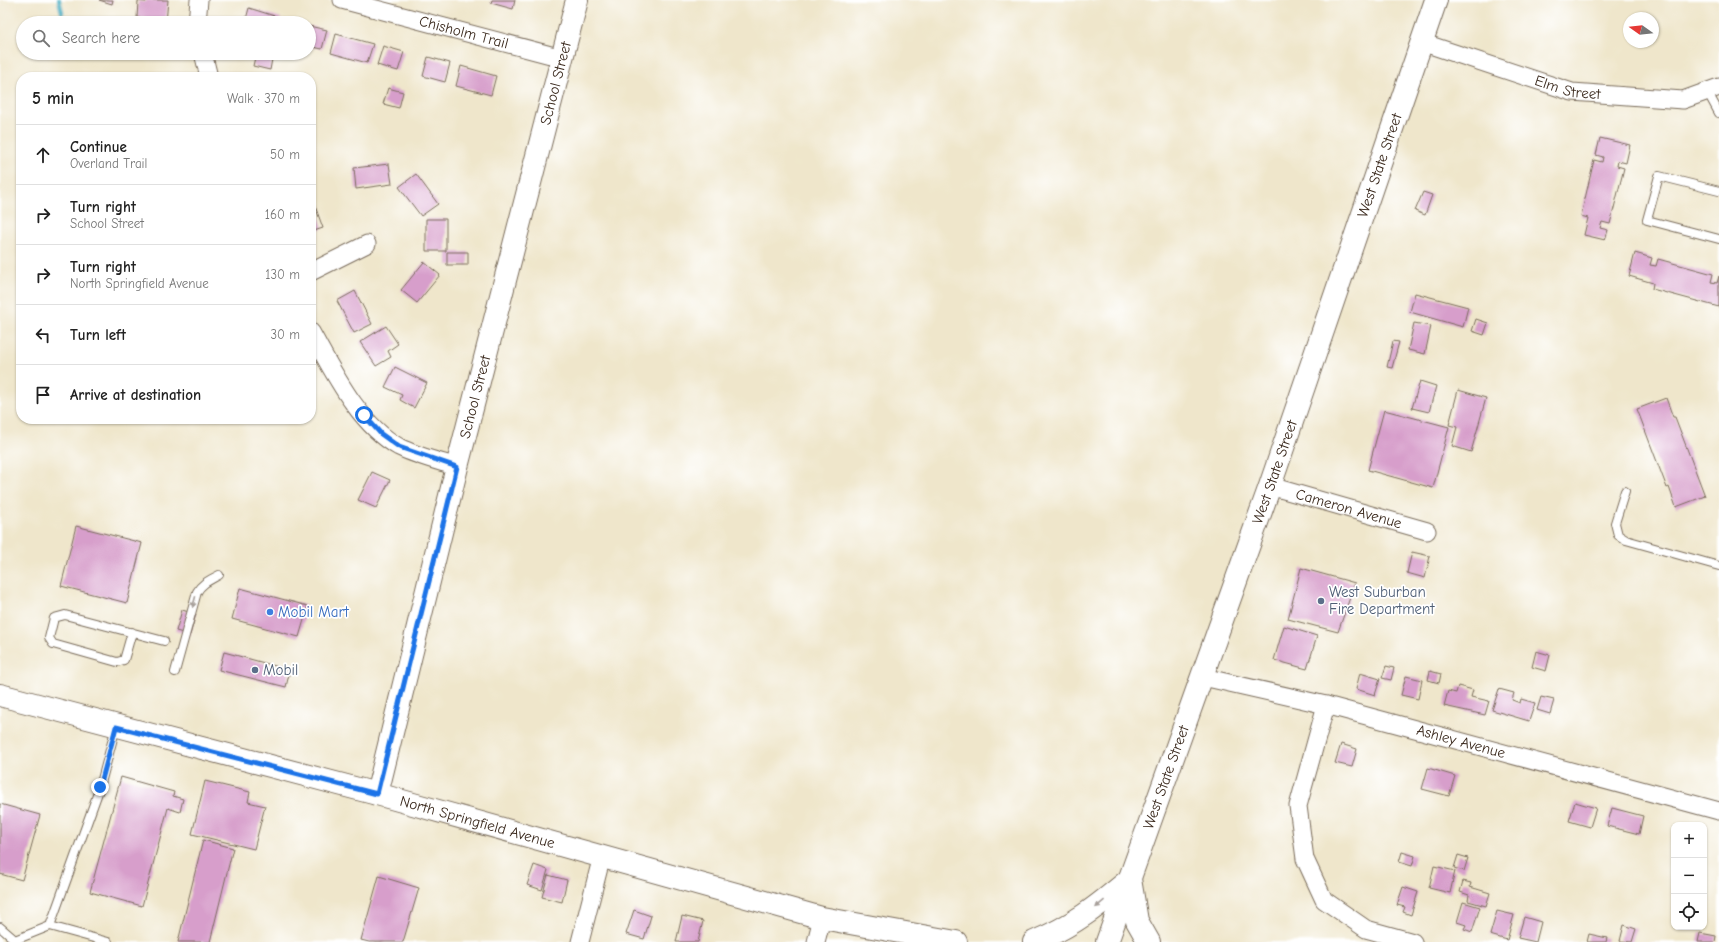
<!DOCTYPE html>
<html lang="en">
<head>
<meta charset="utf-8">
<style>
  body { margin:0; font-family:"Comic Neue",sans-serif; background:#f2f2f2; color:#222 }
  .controls { position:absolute; right:12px; bottom:12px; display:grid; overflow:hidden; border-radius:8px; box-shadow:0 1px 3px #0004 }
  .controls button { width:36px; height:36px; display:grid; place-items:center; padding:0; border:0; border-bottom:1px solid #e0e0e0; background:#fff; color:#222; font:20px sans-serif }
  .compass { position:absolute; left:1623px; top:12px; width:36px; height:36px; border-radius:50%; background:#fff; box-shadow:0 1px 3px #0004; rotate:285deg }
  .stop { position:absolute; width:12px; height:12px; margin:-9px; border:3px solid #1a73e8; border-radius:50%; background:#fff }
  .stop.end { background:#1a73e8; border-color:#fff; box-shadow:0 1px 4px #0008 }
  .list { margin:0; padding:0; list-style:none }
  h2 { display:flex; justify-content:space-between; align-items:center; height:52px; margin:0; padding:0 16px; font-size:17px }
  h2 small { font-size:13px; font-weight:400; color:#767676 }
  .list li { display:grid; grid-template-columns:26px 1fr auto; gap:12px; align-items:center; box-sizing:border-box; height:60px; padding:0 16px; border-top:1px solid #e0e0e0 }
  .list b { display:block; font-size:15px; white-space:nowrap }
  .list p { margin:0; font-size:13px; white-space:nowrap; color:#767676 }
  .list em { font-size:13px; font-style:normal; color:#767676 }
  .icon { flex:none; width:22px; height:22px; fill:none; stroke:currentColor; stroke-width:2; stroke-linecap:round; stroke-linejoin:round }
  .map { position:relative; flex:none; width:1719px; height:942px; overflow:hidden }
  .search { position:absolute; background:#fff; box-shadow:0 1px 3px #0004; left:16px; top:16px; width:300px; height:44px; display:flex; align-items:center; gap:10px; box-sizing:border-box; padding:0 14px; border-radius:22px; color:#767676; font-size:15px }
  .panel { position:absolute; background:#fff; box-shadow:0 1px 3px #0004; left:16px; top:72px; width:300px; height:352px; border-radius:16px }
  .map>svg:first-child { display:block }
</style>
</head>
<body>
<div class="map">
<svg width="1719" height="942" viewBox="0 0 1719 942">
  <rect width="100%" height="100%" fill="#fff"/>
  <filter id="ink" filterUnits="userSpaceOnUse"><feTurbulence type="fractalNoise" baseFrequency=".025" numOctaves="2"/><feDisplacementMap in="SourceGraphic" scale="8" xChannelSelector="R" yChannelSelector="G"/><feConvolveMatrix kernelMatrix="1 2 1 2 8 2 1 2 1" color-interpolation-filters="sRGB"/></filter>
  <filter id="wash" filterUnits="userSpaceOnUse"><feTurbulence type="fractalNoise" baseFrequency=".012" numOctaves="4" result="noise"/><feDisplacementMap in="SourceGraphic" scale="16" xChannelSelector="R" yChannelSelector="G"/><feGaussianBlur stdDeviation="0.9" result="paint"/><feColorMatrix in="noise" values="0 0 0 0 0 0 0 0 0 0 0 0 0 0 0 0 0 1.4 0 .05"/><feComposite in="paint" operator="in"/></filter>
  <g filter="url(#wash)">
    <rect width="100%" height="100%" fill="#efe6cb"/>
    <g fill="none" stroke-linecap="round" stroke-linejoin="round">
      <path stroke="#41aac0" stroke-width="4.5" d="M59 0 62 12"/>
    </g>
    <g id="blocks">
      <path fill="#d79ecb" d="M99 0H113L112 4Z
        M146 0H168L166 23H147L148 18H137L138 1 146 2Z
        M492 0H515L513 9 491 3Z
        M249 8 281 18 280 23H245Z
        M309 26 327 30 322 49 309 46Z
        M336 34 373 44 367 63 331 53Z
        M383 46 404 52 398 71 377 65Z
        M256 53 273 54 270 70 253 66Z
        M428 57 450 63 445 82 423 76Z
        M461 66 496 76 491 95 456 86Z
        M388 88 403 92 399 108 383 104Z
        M1600 138 1630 145 1626 163 1618 161 1617 166 1624 168 1610 224 1602 222 1600 228 1608 230 1605 240 1584 235 1588 218 1581 216 1594 160 1602 162 1603 157 1596 155Z
        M389 164 392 184 356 189 354 168Z
        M416 174 438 204 421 216 399 187Z
        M1423 192 1432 195 1425 215 1415 211Z
        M311 195 323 228 311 232Z
        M426 219H446V251H426Z
        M447 252H468V265H447Z
        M1635 253 1652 258 1650 265 1656 266 1658 259 1713 274 1711 282 1717 283 1719 276V307L1652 289 1653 283 1629 276Z
        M424 262 440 275 417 303 401 290Z
        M355 291 372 324 354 333 337 301Z
        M1415 293 1468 307 1463 327 1410 312Z
        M1476 319 1488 323 1484 335 1472 331Z
        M1414 323 1431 326 1425 354 1408 350Z
        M386 326 398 344 388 351 391 357 376 366 360 342Z
        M1393 341 1399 342 1392 368 1387 367Z
        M395 367 427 383 414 408 400 400 402 395 385 387Z
        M1420 381 1436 386 1429 412 1412 408Z
        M1458 390 1486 398 1471 452 1452 446 1457 427 1449 425Z
        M1666 398 1673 417H1675L1705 496 1676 507 1669 487 1667 488 1637 409Z
        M1384 410 1449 427 1433 488 1368 470Z
        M372 472 390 480 376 508 358 500Z
        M76 526 142 543 127 603 61 586Z
        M1412 552 1430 556 1425 578 1407 573Z
        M1301 568 1355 583 1338 632 1288 619Z
        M240 588 308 606 299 637 232 619Z
        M182 610 196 614 190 635 176 631Z
        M1284 626 1317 636 1307 669 1274 660Z
        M1536 651 1550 655 1546 671 1532 667Z
        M224 652 290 670 286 687 219 670Z
        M1386 666 1394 668 1391 680 1382 678Z
        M1430 671 1441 674 1439 683 1428 680Z
        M1360 673 1380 679 1375 695 1356 689Z
        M1406 676 1422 680 1418 699 1401 695Z
        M1458 686 1473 690 1471 697 1489 701 1485 715 1444 706 1448 691 1456 693Z
        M1499 689 1514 693 1512 700 1520 703 1521 699 1535 703 1529 721 1492 710Z
        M1541 697 1554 700 1550 714 1537 710Z
        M1341 744 1357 749 1352 767 1335 763Z
        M1428 768 1455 776 1449 796 1422 789Z
        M121 777 174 792 173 796 183 799 180 812 168 808 142 906 90 892Z
        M205 781 250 792 248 802 265 806 254 849 192 834Z
        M1575 802 1596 808 1590 827 1569 821Z
        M0 804 40 815 22 880 0 874Z
        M1612 808 1643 816 1639 834 1607 826Z
        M203 840 233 848 210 942H178Z
        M1402 852 1415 856 1412 866 1399 862Z
        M1458 855 1468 858 1464 871 1454 868Z
        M534 865 548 870 542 890 527 885Z
        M1434 866 1455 871 1450 893 1429 888Z
        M548 875 567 880 562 902 542 897Z
        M379 876 419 888 403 942H369L361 940Z
        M1463 881 1471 883 1470 887 1490 893 1486 906 1468 901 1469 895 1460 892Z
        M1403 887 1418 892 1411 915 1403 912 1405 907 1397 905Z
        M1463 902 1480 907 1472 932 1464 929 1466 925 1457 922Z
        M634 910 651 916 644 939 626 934Z
        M1497 911 1514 915 1507 940 1490 935Z
        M682 916 703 921 698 942H676Z
        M1524 917 1541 922 1536 942 1518 938Z
        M1624 925 1636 929 1632 942 1620 941Z
        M1700 933 1716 936 1715 942H1698Z
        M1589 934 1607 938 1606 942H1587Z"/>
    </g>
  </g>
  <g filter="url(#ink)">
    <use href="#blocks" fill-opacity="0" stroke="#7a6c5b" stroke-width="1"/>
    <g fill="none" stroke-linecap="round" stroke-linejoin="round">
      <g stroke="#7a6c5b" stroke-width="10">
        <path id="lane" d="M1707 91 1719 113
          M1719 191 1659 176 1647 220 1719 239
          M1625 491 1615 523 1618 535 1626 540 1719 566
          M132 632 124 660 117 662 53 644 49 638 54 618 65 615 164 641
          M175 672 197 592C202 583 210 580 219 575
          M50 926 108 942
          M0 927 15 940 50 926 100 787 116 727"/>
      </g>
      <g stroke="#7a6c5b" stroke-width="19">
        <g id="street">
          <path id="s1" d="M342 0 562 58"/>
          <path d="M197 23 199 0"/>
          <path id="s2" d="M1421 42 1572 92 1683 100 1719 87"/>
          <path d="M203 53 209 77"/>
          <path d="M311 272 367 244"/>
          <path d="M311 332C333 371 358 424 399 447 417 456 438 461 457 467"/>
          <path id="s3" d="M1270 486 1427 531"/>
          <path id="s4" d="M1203 677 1326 705 1719 811"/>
          <path d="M1326 705 1298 806 1305 859 1324 900 1366 929 1413 942"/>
          <path d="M580 942 602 856"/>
          <path d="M816 942 822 918"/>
        </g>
      </g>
      <g stroke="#7a6c5b" stroke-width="24">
        <g id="secondary">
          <path id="s5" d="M377 794 457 467 577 0"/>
        </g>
      </g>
      <g stroke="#7a6c5b" stroke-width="24">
        <g id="primary">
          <path id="s6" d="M0 695 377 794 822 918 956 942"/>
          <path d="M1034 942C1073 926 1098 906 1130 879L1137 921 1149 942"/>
          <path id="s7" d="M1107 942 1270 486 1436 0"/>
        </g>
      </g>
      <use href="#lane" stroke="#fff" stroke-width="8"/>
      <use href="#street" stroke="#fff" stroke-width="17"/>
      <use href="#secondary" stroke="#fff" stroke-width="22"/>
      <use href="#primary" stroke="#fff" stroke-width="22"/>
    </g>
    <defs><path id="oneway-solid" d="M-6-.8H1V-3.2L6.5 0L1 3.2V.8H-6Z"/></defs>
    <g fill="#a79f9a">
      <use href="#oneway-solid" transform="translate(194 602) rotate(106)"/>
      <use href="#oneway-solid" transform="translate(1100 904) rotate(140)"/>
    </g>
  </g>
  <g fill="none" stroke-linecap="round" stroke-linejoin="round" filter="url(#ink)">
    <path stroke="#1a73e8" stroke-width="5" d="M100 787 116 727 377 794 457 467 399 447 381 434 364 415"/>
  </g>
  <g fill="#5c6f8a" stroke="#fff" stroke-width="1.5">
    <circle cx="1321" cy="601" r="4"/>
    <circle cx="255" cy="670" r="4"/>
  </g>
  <circle fill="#3f7fe0" stroke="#fff" stroke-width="1.5" cx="270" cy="612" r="4"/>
  <g text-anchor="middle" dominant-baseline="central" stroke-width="3.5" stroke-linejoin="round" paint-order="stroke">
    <g font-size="15" fill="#3b2a1e" stroke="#fff">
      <text stroke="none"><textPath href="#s1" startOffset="126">Chisholm Trail</textPath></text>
      <text stroke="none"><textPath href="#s5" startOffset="733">School Street</textPath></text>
      <text stroke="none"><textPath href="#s2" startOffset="154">Elm Street</textPath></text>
      <text stroke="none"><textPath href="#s7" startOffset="823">West State Street</textPath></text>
      <text stroke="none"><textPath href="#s5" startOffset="409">School Street</textPath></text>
      <text stroke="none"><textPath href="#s7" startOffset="499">West State Street</textPath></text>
      <text stroke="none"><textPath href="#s3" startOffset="82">Cameron Avenue</textPath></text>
      <text stroke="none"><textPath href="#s4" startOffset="266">Ashley Avenue</textPath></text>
      <text stroke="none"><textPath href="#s7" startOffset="175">West State Street</textPath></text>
      <text stroke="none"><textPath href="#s6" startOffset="494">North Springfield Avenue</textPath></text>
    </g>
    <g font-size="15" fill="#4e5e75" stroke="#fff" text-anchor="start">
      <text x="1329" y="592">West Suburban<tspan x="1329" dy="17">Fire Department</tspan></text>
      <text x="263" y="670">Mobil</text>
    </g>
    <g font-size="15" fill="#366cbe" stroke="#fff" text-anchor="start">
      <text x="278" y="612">Mobil Mart</text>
    </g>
  </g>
</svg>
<div class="controls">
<button>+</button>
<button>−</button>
<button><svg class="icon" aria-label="locate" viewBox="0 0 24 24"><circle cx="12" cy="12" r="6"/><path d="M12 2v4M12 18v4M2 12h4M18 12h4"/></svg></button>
</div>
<svg class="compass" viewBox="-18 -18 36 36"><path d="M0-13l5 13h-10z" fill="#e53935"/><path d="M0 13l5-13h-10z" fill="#767676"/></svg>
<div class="stop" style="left:364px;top:415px"></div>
<div class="stop end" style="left:100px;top:787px"></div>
<div class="search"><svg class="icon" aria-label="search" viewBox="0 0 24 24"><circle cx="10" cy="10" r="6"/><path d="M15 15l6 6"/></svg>Search here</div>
<section class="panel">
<h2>5 min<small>Walk · 370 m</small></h2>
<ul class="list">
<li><svg class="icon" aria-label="ahead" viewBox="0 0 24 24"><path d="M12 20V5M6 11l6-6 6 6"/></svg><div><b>Continue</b><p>Overland Trail</p></div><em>50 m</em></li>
<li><svg class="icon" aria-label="right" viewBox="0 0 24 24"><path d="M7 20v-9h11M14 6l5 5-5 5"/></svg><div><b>Turn right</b><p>School Street</p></div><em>160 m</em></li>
<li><svg class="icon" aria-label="right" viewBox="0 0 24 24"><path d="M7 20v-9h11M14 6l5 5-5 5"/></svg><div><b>Turn right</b><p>North Springfield Avenue</p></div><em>130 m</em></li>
<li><svg class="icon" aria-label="left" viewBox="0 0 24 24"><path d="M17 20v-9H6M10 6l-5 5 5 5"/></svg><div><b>Turn left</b></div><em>30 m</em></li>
<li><svg class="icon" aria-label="arrive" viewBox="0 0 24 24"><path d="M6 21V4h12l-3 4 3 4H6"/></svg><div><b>Arrive at destination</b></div></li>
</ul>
</section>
</div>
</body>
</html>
